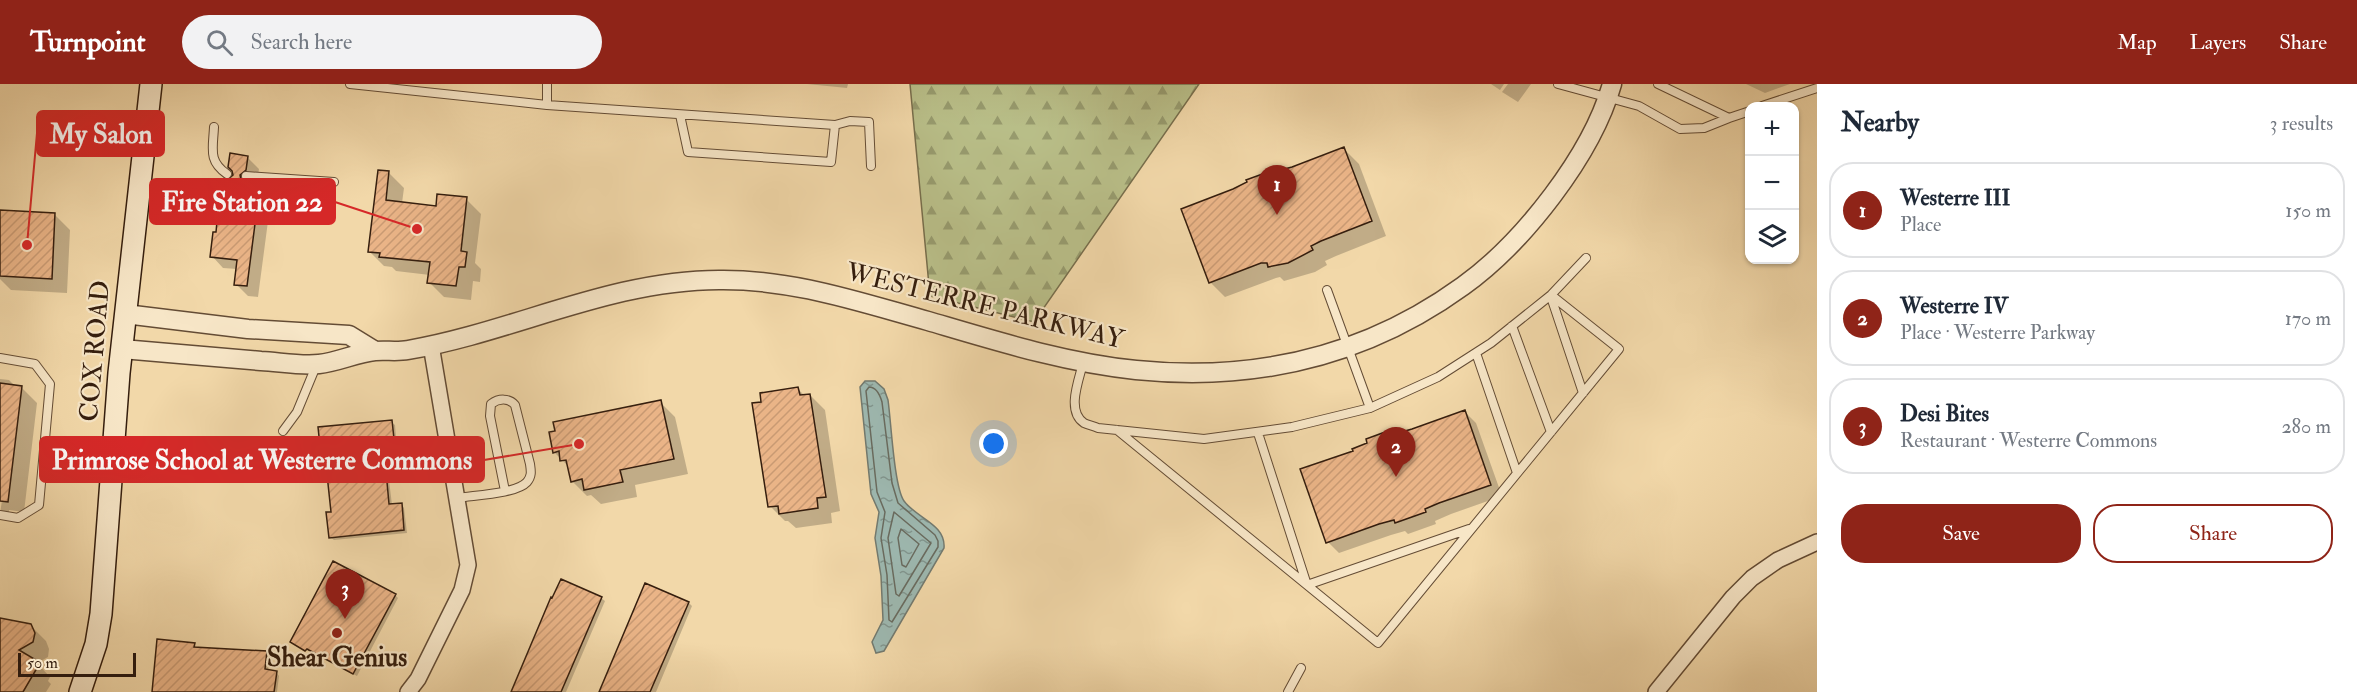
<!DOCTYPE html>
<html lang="en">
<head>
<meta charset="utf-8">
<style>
  body { margin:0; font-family:"IM FELL Double Pica",serif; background:#f2f2f3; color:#1f2937 }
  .controls { position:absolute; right:18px; top:18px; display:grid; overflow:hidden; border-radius:12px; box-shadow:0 2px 4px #0004 }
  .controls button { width:54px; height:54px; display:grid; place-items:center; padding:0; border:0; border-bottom:2px solid #e0e1e3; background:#fff; color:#1f2937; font:30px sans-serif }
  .scale { position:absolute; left:18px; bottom:15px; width:118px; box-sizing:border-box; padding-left:6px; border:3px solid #351e0e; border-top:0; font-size:16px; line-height:21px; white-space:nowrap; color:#351e0e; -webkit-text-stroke:4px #f7e6c7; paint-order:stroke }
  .you { position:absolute; left:994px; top:360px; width:21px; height:21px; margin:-15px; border:4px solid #fff; border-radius:50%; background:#1a73e8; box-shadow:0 0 0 9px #1a73e833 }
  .badge { display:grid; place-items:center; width:39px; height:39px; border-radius:50%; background:#8f2418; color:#fff; font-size:20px; font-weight:700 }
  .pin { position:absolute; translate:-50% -50px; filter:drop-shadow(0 2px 3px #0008) }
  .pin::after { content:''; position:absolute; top:32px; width:21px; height:18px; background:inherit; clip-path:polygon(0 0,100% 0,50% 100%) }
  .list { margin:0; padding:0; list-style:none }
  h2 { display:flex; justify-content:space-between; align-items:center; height:78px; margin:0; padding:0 24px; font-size:26px }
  h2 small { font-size:20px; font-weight:400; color:#747a83 }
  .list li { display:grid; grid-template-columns:39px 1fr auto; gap:18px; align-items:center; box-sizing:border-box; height:96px; margin:0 12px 12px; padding:0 12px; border:2px solid #e0e1e3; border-radius:24px }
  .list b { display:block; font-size:22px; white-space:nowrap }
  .list p { margin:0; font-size:20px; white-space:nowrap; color:#747a83 }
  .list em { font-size:20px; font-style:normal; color:#747a83 }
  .actions { display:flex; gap:12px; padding:18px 24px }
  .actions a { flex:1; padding:14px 0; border:2px solid #8f2418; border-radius:24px; text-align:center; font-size:21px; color:#8f2418 }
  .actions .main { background:#8f2418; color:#fff }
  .icon { flex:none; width:33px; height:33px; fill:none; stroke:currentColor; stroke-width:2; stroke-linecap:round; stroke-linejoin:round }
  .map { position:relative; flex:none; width:1817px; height:608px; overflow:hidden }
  header { display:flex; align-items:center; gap:36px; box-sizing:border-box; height:84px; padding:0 30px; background:#8f2418; color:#fff }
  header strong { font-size:28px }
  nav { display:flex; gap:33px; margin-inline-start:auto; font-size:21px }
  .search { width:420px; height:54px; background:#f2f2f3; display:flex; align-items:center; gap:15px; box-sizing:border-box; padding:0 21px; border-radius:33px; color:#747a83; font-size:22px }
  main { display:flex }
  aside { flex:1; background:#fff }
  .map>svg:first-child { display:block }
</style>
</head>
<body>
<header>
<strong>Turnpoint</strong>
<div class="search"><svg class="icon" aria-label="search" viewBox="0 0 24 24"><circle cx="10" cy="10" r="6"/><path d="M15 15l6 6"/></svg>Search here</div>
<nav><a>Map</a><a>Layers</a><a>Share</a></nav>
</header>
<main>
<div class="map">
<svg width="1817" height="608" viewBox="0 0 1817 608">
  <defs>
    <pattern id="forest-firs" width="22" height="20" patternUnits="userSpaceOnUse" patternTransform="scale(1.5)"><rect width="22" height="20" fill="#b9bf89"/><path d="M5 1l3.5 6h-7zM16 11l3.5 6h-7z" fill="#979b6e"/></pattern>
    <pattern id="water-ripples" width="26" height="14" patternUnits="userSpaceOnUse" patternTransform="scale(1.5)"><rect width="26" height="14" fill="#9db8b0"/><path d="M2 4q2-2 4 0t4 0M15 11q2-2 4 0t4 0" fill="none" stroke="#81958e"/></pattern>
    <pattern id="building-hatch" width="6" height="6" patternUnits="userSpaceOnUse" patternTransform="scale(1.5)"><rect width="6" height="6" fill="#eab487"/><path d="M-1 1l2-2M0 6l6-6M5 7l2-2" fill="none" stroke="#c99a73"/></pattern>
  </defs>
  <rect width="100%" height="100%" fill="#f2d8a9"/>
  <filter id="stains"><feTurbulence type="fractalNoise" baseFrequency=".00333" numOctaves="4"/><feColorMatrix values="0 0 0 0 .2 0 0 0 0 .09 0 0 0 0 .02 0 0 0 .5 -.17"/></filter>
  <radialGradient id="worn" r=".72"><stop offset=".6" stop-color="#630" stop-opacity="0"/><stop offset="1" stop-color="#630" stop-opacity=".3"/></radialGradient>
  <path fill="url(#forest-firs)" stroke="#776e4c" stroke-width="1.5" d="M910 0H1199L1034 238 930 212Z"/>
  <path fill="url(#water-ripples)" stroke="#737a6f" stroke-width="1.5" d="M865 297H875L884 305 888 316C891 336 894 403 904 417 916 434 946 440 944 464L884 567 876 569 872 558 883 536 881 492 875 454 879 428 871 410 860 303Z"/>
  <path fill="#0003" d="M807 0H848L847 4Z
    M1491 0H1504L1500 6Z
    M1508 0H1531L1518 18 1502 8Z
    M1746 0H1790L1765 9Z
    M1344 65 1359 80 1386 152 1336 172 1325 177 1327 181 1315 188 1284 197 1280 193 1276 194 1225 213 1210 198 1277 89Z
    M247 73 259 85 257 98 251 103 252 107 270 122 258 213 248 212 236 200 237 185 223 184 212 172 227 108Z
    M389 89 404 104 402 119 437 123 466 115 481 130 475 179 481 185 480 198 473 197 471 216 444 213 429 198 430 191 396 187 392 183 384 182 369 167Z
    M0 128 55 131 70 146 67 209 11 206 0 195Z
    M0 295 9 296 16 303 22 304 37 319 24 428 9 426V431L0 430 2 416 0 415Z
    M798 305 805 312 810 311 825 326 840 427 831 429 832 439 796 444 788 437H785L770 422 763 319Z
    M660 318 675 333 688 390 635 401 637 413 601 420 591 411 587 412 572 397 569 383 554 368Z
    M1465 328 1476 339 1502 412 1451 430 1435 437 1436 440 1408 450 1405 447 1391 451 1339 469 1328 458 1355 367 1396 346 1400 350Z
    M391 338 395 341 398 377 387 379 392 421 401 420 404 424 407 449 334 456 330 453 332 429 326 384 323 381Z
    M395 511 398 514 357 592 292 558Z
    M601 514 605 517 566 608H512Z
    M689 519 692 522 656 608H600Z
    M0 536 31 542 46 557 49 565 48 573 37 579 50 593 48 597 51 600 46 608H0Z
    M194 560 197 564 266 569 270 572 268 587 276 588 279 592 277 608H154Z"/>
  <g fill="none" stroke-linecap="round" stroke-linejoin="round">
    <path stroke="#696b5f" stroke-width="1.5" d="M869 303C877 303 880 311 882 318L892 399 898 419 935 451 938 457V463L892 538 889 536 887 491 881 454 885 428 877 408 866 307Z
      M894 428 931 459 899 512 896 510 888 454Z
      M901 445 919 460 906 483 902 481 898 454Z"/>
  </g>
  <path fill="url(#building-hatch)" stroke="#351e0e" stroke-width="1.5" d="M1344 63 1372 137 1321 157 1311 162 1313 166 1288 179 1268 183 1267 179H1261L1209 199 1181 125 1233 105 1247 98 1246 96 1276 85 1277 87 1292 83Z
    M230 69 248 72 246 86 240 91 241 95 245 98 244 108 259 109 247 202 234 201 237 176 210 173 213 148H216L220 106 226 107 227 96 233 91 232 87 228 83Z
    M378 86 389 87 386 116 436 122 437 110 467 113 461 167 467 168 465 183H459L456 202 427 199 430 178 379 173 380 169 368 168Z
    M0 126 55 129 52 195 0 192Z
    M0 299 22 302 8 418 0 417Z
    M798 303 800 311 810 310 826 413 817 414 818 424 779 430 778 422 768 423 752 319 761 318 760 309Z
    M661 316 674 375 620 386 623 398 584 406 582 395 571 398 566 376 560 377 559 367 553 369 549 348 555 347 553 338Z
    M1465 326 1491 401 1439 419 1425 425 1426 428 1395 439 1394 436 1379 440 1326 459 1300 385 1353 367 1352 365 1367 359 1366 355 1396 344 1398 349 1412 345Z
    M392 336 396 374 385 376 389 420 402 419 404 446 329 454 326 428H331L326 381H322L318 343Z
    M333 477 396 510 353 590 307 565 305 567 290 558Z
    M561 495 602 513 561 608H511L551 513 552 514Z
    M645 499 689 518 650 608H599Z
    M0 534 31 540 35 549 33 558 19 566 36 576 33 582 37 584 23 608H0Z
    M157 555 195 559 194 563 267 567 265 585 277 587 274 608H152Z"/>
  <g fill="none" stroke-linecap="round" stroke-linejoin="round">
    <g stroke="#644c35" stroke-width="10">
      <path id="service" d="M350 0 547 21 835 41 850 37 869 38 871 82
        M547 0V21
        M1558 0 1639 22 1680 45 1704 44 1729 34 1658 0
        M1762 22 1817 4
        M680 31 688 68 831 78 835 41
        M1729 34 1750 27
        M214 43C213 65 208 77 227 90
        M246 92 334 98
        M1327 206 1370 324
        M1551 213 1583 309
        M1512 242 1551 348
        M1476 269 1517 389
        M0 274 35 280 50 300 39 421 18 434 0 431
        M1083 279C1079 296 1066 327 1084 339 1088 341 1094 342 1098 344L1204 355 1292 343 1370 324 1438 293 1491 259 1551 211 1586 174
        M1117 346 1378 559 1619 265 1551 211
        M283 347 297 328 316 282
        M1258 349 1307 501 1469 445
        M457 414C474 411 516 410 527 398 532 392 531 387 530 380L515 321C509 314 499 314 491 320L490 332 505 407
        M1288 608 1301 584"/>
    </g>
    <g stroke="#644c35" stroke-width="18">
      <path id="minor" d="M408 608 418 595 462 506 468 481 431 261
        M1656 608 1733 513 1752 494 1778 476 1817 458"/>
    </g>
    <g stroke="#644c35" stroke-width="21">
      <path id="tertiary" d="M125 230 248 245 349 251 375 267
        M122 265C168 269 215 273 261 277 280 278 300 282 319 280 338 278 356 269 375 267 386 266 397 268 408 266 513 248 611 196 719 196 792 195 859 218 928 237 996 257 1066 279 1136 286 1255 298 1365 273 1463 202 1523 159 1592 71 1612 0"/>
    </g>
    <g stroke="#351e0e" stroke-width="24">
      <path id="secondary" d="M80 608 96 560 101 530 119 289 151 0"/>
    </g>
    <use href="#service" stroke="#f7e6c7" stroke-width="8"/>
    <use href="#minor" stroke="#f7e6c7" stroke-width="15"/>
    <use href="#tertiary" stroke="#f7e6c7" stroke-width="18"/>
    <use href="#secondary" stroke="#f7e6c7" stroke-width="21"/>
  </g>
  <circle fill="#8f2418" stroke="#f7e6c7" stroke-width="2" cx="337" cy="549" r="6"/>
  <g text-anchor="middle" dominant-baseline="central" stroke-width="4.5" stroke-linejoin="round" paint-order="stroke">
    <g font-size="26" fill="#351e0e" stroke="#f7e6c7">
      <text transform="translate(985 222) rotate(14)">WESTERRE PARKWAY</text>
      <text transform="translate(95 267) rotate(-85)">COX ROAD</text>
    </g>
    <g font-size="26" font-weight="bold" fill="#351e0e" stroke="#f7e6c7">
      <text x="337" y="574">Shear Genius</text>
    </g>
  </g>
  <path fill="none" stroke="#d62828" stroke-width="2" d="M27 161L37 49M417 145L335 118M579 360L484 376"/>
  <g fill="#d62828" stroke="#f7e6c7" stroke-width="2">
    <circle cx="27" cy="161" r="6"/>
    <circle cx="417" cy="145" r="6"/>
    <circle cx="579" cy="360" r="6"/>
  </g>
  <g fill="#d62828" stroke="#d62828" stroke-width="2">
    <rect x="37" y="27" width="127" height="45" rx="6"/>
    <rect x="150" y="95" width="185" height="45" rx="6"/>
    <rect x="40" y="353" width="444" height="45" rx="6"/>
  </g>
  <g font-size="27" text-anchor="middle" font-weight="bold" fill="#fff">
    <text x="101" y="59">My Salon</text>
    <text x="242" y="127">Fire Station 22</text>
    <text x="262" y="385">Primrose School at Westerre Commons</text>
  </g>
  <rect width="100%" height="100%" filter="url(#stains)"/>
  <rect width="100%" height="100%" fill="url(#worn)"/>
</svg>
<div class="controls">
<button>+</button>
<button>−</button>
<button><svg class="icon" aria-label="layers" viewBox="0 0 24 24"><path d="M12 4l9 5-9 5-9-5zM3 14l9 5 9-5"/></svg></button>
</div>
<div class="scale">50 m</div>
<div class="you"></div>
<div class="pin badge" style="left:1277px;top:131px">1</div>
<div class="pin badge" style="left:1396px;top:393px">2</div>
<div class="pin badge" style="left:345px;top:535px">3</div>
</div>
<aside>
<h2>Nearby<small>3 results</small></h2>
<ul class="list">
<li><span class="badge">1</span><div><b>Westerre III</b><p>Place</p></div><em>150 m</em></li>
<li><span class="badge">2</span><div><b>Westerre IV</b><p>Place · Westerre Parkway</p></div><em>170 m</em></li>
<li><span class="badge">3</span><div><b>Desi Bites</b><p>Restaurant · Westerre Commons</p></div><em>280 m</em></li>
</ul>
<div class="actions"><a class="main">Save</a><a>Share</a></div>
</aside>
</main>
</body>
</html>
